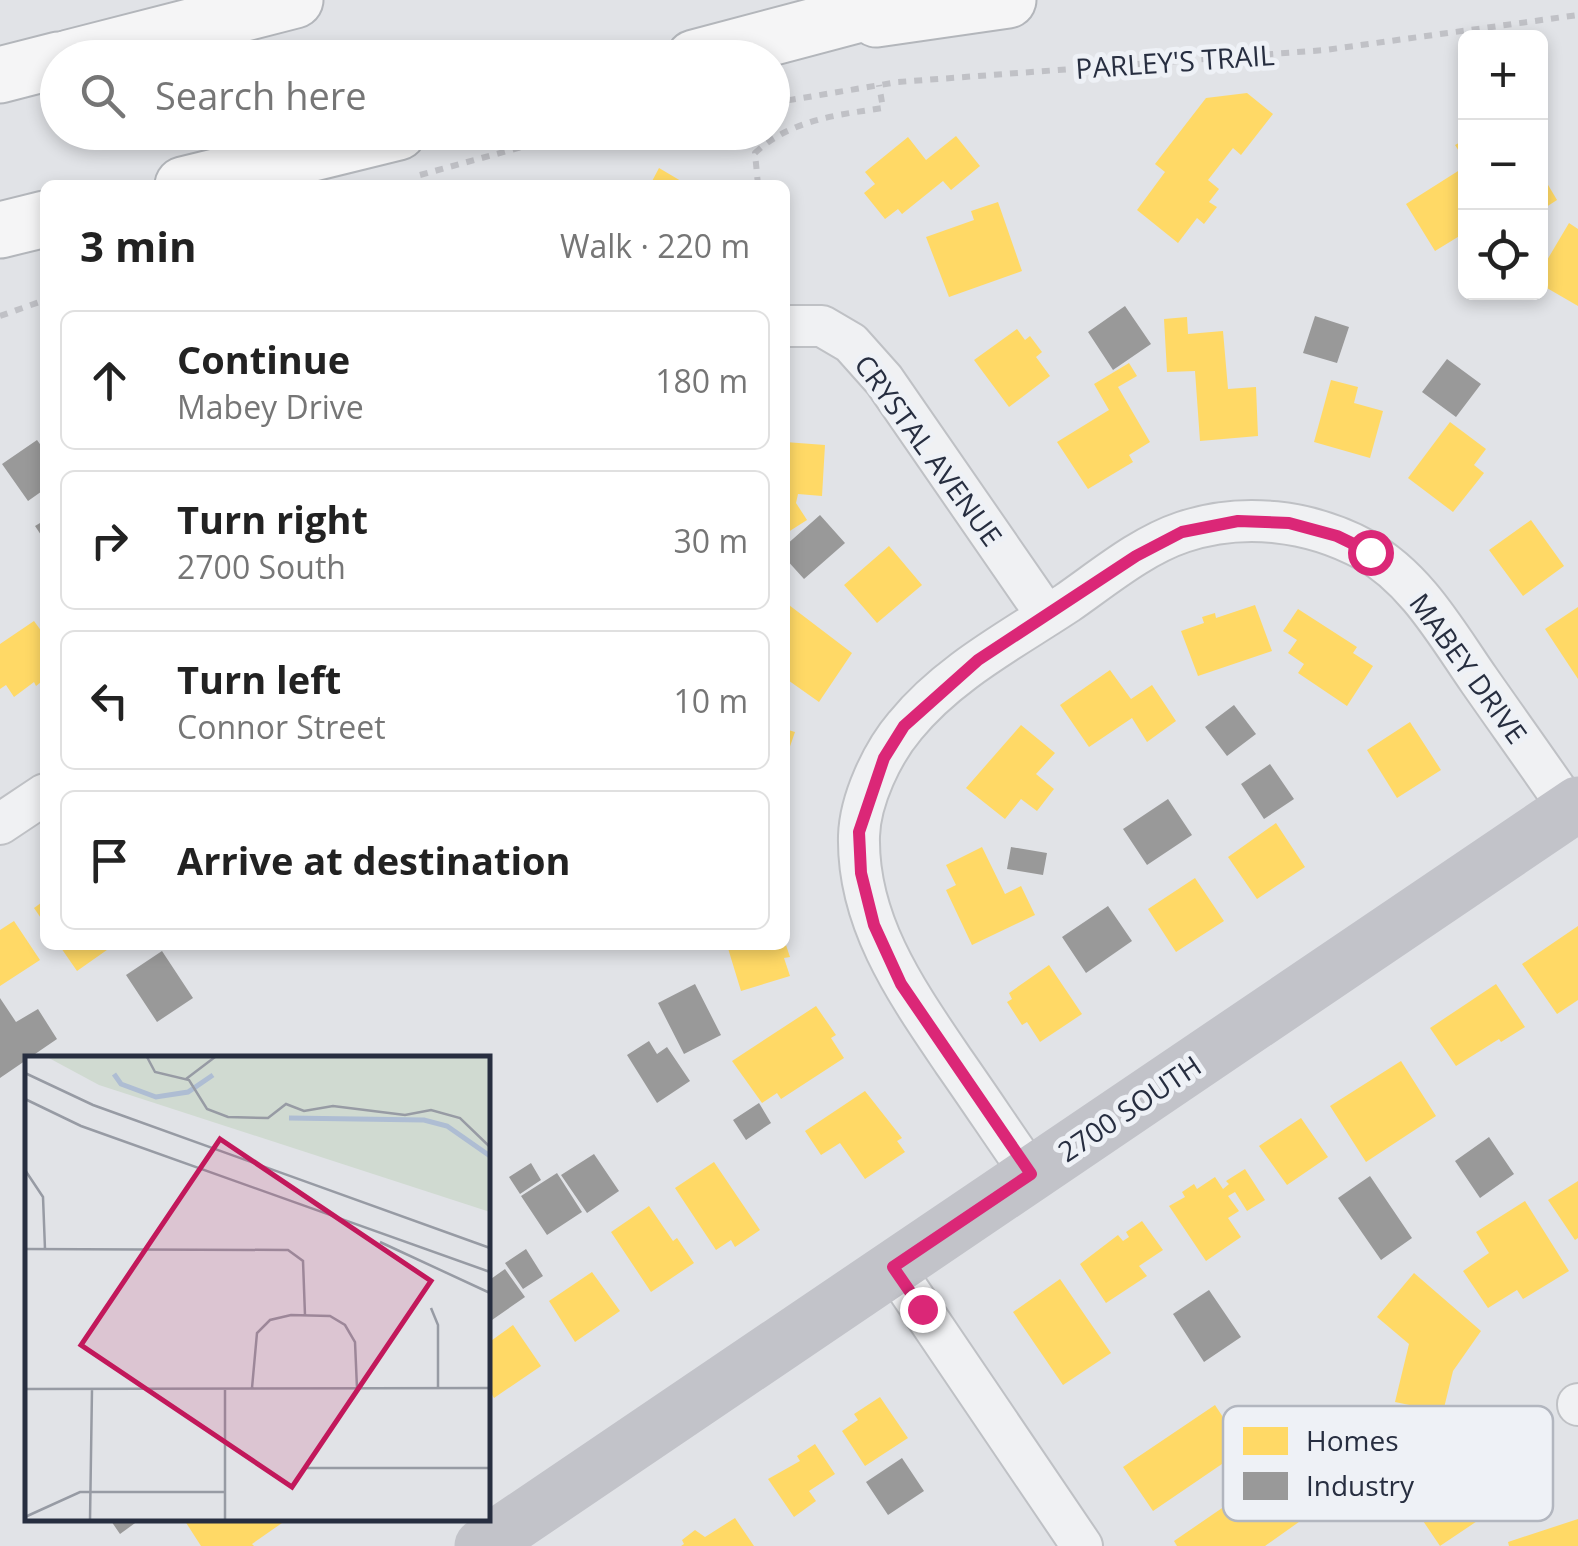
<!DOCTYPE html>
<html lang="en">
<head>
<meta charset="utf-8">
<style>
  body { margin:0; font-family:"Open Sans",sans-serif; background:#f6f6f6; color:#222 }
  .controls { position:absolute; right:30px; top:30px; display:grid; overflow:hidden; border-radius:15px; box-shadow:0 5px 15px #0003 }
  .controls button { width:90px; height:90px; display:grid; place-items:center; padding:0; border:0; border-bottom:2px solid #e0e0e0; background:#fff; color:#222; font:50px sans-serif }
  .stop { position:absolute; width:30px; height:30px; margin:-22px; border:8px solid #db2777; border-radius:50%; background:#fff }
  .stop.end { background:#db2777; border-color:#fff; box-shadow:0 2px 10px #0008 }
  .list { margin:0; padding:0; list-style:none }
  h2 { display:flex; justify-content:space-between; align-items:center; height:130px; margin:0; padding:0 40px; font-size:42px }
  h2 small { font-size:32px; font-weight:400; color:#767676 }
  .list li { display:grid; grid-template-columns:65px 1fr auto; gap:30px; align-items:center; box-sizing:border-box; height:140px; margin:0 20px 20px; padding:0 20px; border:2px solid #e0e0e0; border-radius:15px }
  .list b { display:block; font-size:38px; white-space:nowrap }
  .list p { margin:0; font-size:32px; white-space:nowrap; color:#767676 }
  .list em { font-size:32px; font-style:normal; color:#767676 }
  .icon { flex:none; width:55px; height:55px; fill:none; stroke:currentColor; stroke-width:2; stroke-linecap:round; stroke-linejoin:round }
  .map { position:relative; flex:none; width:1578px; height:1546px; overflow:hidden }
  .search { position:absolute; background:#fff; box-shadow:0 5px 15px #0003; left:40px; top:40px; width:750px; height:110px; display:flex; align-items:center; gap:25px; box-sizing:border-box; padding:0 35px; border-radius:55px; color:#767676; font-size:38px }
  .panel { position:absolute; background:#fff; box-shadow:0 5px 15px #0003; left:40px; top:180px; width:750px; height:770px; border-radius:15px }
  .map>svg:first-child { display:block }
</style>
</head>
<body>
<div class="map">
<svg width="1578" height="1546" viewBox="0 0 1578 1546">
  <rect width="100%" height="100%" fill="#e1e3e7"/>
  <path fill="#ffd966" d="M1247 93 1273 114 1241 155 1233 148 1208 180 1219 189 1209 202 1217 207 1204 224 1197 218 1178 243 1137 210 1165 172 1155 164 1206 98Z
    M956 136 980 166 951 190 943 181 902 214 898 209 885 219 864 193 875 184 865 172 908 137 926 160Z
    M1466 139V162L1455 145Z
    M1466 166V232L1435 251 1406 204Z
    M659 168 681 181 679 185H650Z
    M1544 178 1557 200 1540 211V181Z
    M998 202 1022 271 949 297 926 237 974 220 971 211Z
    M1569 223 1578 229V306L1540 284V272Z
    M1187 317 1188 334 1223 331 1228 389 1256 387 1258 436 1200 441 1195 371 1167 372 1164 319Z
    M1017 329 1025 340 1030 336 1042 352 1036 357 1050 376 1009 407 974 360Z
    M1129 363 1137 376 1118 387 1150 442 1129 455 1133 462 1088 489 1057 442 1109 410 1094 384Z
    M1331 380 1358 387 1354 403 1383 411 1370 458 1314 442Z
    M1450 422 1486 449 1474 465 1484 473 1453 512 1408 478Z
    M785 442 825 445 822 496 798 494 796 503 807 520 785 534Z
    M1531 520 1564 566 1523 596 1489 550Z
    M889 546 922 585 877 623 844 585Z
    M785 602 852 653 819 702 785 678Z
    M1255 605 1272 651 1198 676 1181 631 1204 623 1202 617 1215 613 1216 618Z
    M1578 607V679L1545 629Z
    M1298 609 1357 647 1353 653 1373 666 1347 706 1298 673 1304 664 1288 653 1297 640 1283 631Z
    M34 621 45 636V679L36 686 34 682 14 697 6 685 0 689V644Z
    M1110 670 1131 699 1152 685 1176 721 1147 742 1132 718 1089 747 1060 705Z
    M1410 722 1441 770 1397 798 1367 750Z
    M1021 725 1055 753 1036 774 1054 789 1037 811 1021 799 1005 819 966 788Z
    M785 729 795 732 786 758H785Z
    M1276 823 1305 867 1257 899 1228 857Z
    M982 847 1005 894 1021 886 1035 915 972 945 946 890 956 885 946 865Z
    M1195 878 1224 921 1176 952 1148 909Z
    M45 900V924L34 908Z
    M14 921 40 960 0 986V930Z
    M1578 926V1000L1557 1014 1522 964Z
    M59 945H114L77 971Z
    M727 945H786L790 957 784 958 790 976 741 991Z
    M1049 965 1082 1014 1040 1042 1027 1022 1022 1025 1007 1002 1012 999 1009 993Z
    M1496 984 1525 1027 1501 1042 1499 1039 1456 1066 1430 1028Z
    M816 1006 836 1035 831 1038 844 1058 781 1099 777 1093 762 1103 732 1061Z
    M1401 1061 1436 1116 1366 1162 1330 1106Z
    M865 1091 902 1138 897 1141 905 1152 865 1179 840 1143 821 1155 805 1131Z
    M1301 1118 1328 1157 1287 1185 1259 1146Z
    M714 1162 760 1230 735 1247 731 1240 716 1250 675 1188Z
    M1245 1169 1265 1200 1247 1211 1235 1192 1228 1196 1239 1211 1228 1218 1241 1237 1206 1261 1169 1206 1185 1197 1182 1192 1194 1184 1197 1189 1215 1177 1223 1189 1229 1184 1226 1181Z
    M1578 1181V1238L1575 1240 1548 1200Z
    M1525 1201 1569 1271 1523 1299 1517 1290 1488 1308 1463 1271 1489 1253 1476 1232Z
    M649 1206 673 1241 677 1238 694 1263 651 1292 611 1232Z
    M1142 1221 1163 1250 1139 1266 1147 1276 1106 1303 1080 1264 1118 1235 1123 1241 1129 1237 1126 1232Z
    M592 1272 620 1311 575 1342 549 1301Z
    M1414 1273 1481 1331 1453 1371 1443 1412 1395 1402 1409 1344 1377 1317Z
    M1060 1279 1111 1353 1063 1385 1013 1312Z
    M513 1325 541 1366 494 1398 488 1388V1343Z
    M880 1397 908 1438 865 1466 842 1431 858 1420 854 1414Z
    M1215 1405 1244 1449 1153 1511 1123 1467Z
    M1442 1425 1447 1434 1457 1427 1507 1501 1440 1546 1390 1472 1416 1455 1397 1426Z
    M815 1444 835 1474 809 1491 816 1501 794 1517 768 1479 800 1461 797 1456Z
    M1282 1467 1313 1512 1265 1546H1177L1174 1541Z
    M183 1518H279L282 1523 252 1544 254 1546H201Z
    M735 1518 754 1546H681L684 1544 682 1540 695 1530 705 1537Z
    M1578 1519V1546H1509L1508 1542Z"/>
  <path fill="#999" d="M1125 306 1151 344 1113 370 1088 332Z
    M1315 316 1349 327 1337 363 1303 353Z
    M1447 359 1481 384 1456 417 1422 392Z
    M37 440 45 451V489L28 501 2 464Z
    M820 515 845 543 804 579 785 558V546Z
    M45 520V541L35 526Z
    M1234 705 1256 734 1227 756 1205 727Z
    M1270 764 1294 799 1264 819 1241 784Z
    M1168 799 1192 835 1147 865 1123 829Z
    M1011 847 1047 853 1043 875 1007 869Z
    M1108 906 1132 941 1086 973 1062 937Z
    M162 951 193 998 157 1022 126 975Z
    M695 984 721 1035 684 1054 658 1003Z
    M0 998 16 1022 38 1009 57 1039 0 1078Z
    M649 1041 657 1054 667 1047 690 1081 657 1103 627 1055Z
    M759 1103 771 1123 746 1140 733 1120Z
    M1489 1137 1514 1174 1480 1198 1455 1161Z
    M594 1154 619 1191 587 1213 561 1175Z
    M531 1163 541 1180 520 1194 509 1177Z
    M557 1173 582 1212 547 1235 521 1196Z
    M1370 1176 1412 1238 1381 1260 1338 1198Z
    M526 1249 543 1276 523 1289 505 1263Z
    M505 1269 525 1297 492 1320 488 1314V1281Z
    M1209 1290 1241 1337 1204 1362 1173 1314Z
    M902 1458 924 1491 888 1515 866 1482Z
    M109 1518H142L120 1534Z"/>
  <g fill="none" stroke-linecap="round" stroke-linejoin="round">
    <g stroke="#bfc1c5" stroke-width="44">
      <path id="street" d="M785 326H822L851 343 884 380 1047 616
        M0 824 45 794
        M1031 1174C1005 1137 980 1099 954 1062 908 994 857 923 859 836 860 800 882 753 905 726 948 673 1011 640 1067 603 1103 578 1141 546 1183 532 1243 512 1310 520 1365 550 1416 578 1447 634 1479 680 1509 723 1540 766 1570 810
        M893 1267 1082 1546
        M1578 1405V1404"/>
    </g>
    <g stroke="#b3b6bb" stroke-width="59">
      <path id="highway" d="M876 19 1008 0
        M69 58 295 0
        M694 58 913 0
        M0 75 58 60
        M183 185 398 132
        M0 230 45 219"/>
    </g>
    <path stroke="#c0c1c6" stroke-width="6" stroke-dasharray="8 8" stroke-linecap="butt" d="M772 103 898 82 1325 50 1578 15
      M420 175 529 145 604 132
      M758 185 755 153C790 120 836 115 883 108L879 85
      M0 316 45 300"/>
    <use href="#street" stroke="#f0f1f3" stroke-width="40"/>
    <path stroke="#c2c3c9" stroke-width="55" d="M482 1546 1578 804"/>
    <use href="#highway" stroke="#f5f5f6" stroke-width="55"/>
  </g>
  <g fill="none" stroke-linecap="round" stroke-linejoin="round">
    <path stroke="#db2777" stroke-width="12" d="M922 1309 893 1267 1031 1174 901 984 874 925 861 873 859 832 884 758 904 726 978 660 1136 556 1182 532 1238 521 1289 523 1337 536 1370 552"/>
  </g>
  <g text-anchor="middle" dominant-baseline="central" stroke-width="10" stroke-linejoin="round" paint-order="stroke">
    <g font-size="28" fill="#272e40" stroke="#eef1f6">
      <text transform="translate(1175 61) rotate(-4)">PARLEY'S TRAIL</text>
      <text transform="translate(929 450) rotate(54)">CRYSTAL AVENUE</text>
      <text transform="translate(1469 668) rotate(54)">MABEY DRIVE</text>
      <text transform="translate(1129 1108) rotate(-34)">2700 SOUTH</text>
    </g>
  </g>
  <g transform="translate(25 1056)">
    <rect width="465" height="465" fill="#e1e3e7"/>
    <path d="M22 1H465V156L74 29Z" fill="#d0dad1"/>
    <path fill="none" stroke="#aebdd3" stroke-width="5" d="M89 18 96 28 131 41 163 36 188 19M264 62 399 64 422 70 465 100"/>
    <path fill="none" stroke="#979ba4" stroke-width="2.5" d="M122 1 130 16 164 24 182 53 203 61 243 62 261 48 279 55 308 50 380 59 406 54 435 62 465 91M0 17 68 49 465 192M161 23 190 1M0 43 56 70 465 216M0 114 18 141 20 193M355 186 465 237M0 193 263 194 278 205 280 259M406 252 413 269V332M227 332 232 277 245 264 266 259 305 260 320 269 330 286 332 332M0 333 465 332M279 412H465M0 461 55 436H201M65 464 67 333M200 464V332"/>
    <path fill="#c2185b" fill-opacity="0.15" stroke="#c2185b" stroke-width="5" d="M195 83 406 225 267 431 56 289Z"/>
    <rect width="465" height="465" fill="none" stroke="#272e40" stroke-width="5"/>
  </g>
  <rect x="1223" y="1406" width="330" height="115" rx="15" fill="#eef1f6" stroke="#b2b6bf" stroke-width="2.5"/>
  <rect x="1243" y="1427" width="45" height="28" fill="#ffd966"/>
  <rect x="1243" y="1472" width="45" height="28" fill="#999"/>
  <g font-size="28" fill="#272e40">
    <text x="1306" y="1451">Homes</text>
    <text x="1306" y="1496">Industry</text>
  </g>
</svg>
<div class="controls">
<button>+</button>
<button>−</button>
<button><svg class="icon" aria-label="locate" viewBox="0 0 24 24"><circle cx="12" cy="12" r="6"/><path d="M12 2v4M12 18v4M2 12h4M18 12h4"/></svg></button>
</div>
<div class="stop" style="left:1370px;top:552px"></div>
<div class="stop end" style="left:922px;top:1309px"></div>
<div class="search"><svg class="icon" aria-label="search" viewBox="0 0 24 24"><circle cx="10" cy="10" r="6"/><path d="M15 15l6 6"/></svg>Search here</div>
<section class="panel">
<h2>3 min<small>Walk · 220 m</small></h2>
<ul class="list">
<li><svg class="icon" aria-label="ahead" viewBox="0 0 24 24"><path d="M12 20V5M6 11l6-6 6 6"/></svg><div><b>Continue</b><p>Mabey Drive</p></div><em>180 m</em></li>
<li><svg class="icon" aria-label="right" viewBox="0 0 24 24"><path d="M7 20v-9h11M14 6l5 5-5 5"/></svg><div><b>Turn right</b><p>2700 South</p></div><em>30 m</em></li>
<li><svg class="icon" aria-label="left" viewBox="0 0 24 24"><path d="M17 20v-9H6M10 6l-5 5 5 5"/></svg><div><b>Turn left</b><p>Connor Street</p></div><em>10 m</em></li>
<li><svg class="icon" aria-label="arrive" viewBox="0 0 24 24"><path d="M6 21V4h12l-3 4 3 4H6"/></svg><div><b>Arrive at destination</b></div></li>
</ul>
</section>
</div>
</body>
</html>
